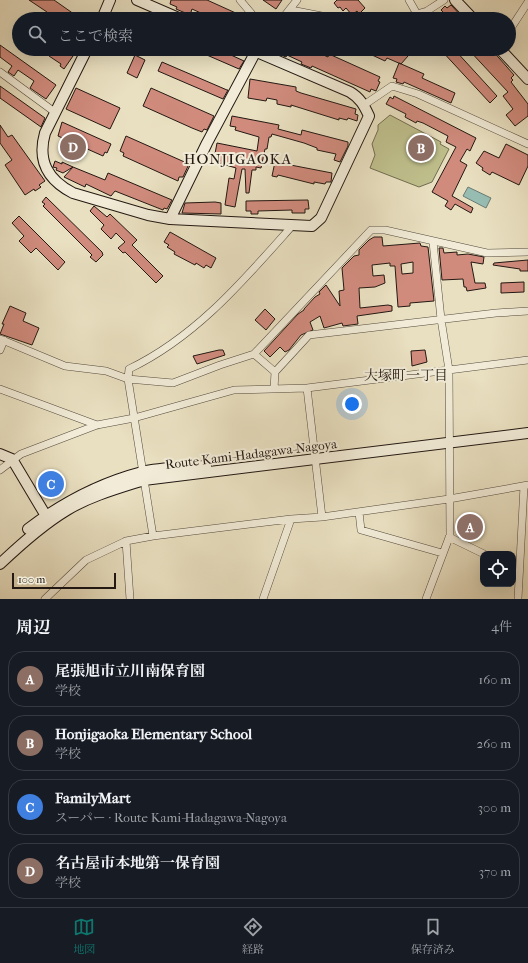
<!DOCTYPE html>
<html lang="ja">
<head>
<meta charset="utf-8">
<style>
  body { margin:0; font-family:"IM FELL French Canon","Noto Serif JP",serif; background:#20242c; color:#f1f3f6 }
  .controls { position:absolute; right:12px; bottom:12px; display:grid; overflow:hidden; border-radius:8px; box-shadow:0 4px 16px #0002 }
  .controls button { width:36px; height:36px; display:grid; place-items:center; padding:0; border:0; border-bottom:1px solid #363941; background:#171b24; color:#f1f3f6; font:20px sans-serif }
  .scale { position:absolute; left:12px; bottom:10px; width:104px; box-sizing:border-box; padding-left:4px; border:2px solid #231812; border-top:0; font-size:11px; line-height:14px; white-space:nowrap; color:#231812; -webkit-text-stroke:3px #f1ebd7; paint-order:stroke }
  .you { position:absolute; left:352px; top:404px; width:14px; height:14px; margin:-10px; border:3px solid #fff; border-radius:50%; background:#1a73e8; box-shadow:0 0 0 6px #1a73e833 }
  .badge { display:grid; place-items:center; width:26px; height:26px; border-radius:50%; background:#0f766e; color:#fff; font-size:13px; font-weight:700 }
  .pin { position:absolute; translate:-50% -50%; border:2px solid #fff; box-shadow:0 1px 4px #0006 }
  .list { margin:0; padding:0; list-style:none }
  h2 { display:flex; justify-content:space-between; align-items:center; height:52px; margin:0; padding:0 16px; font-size:17px }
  h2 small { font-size:13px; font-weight:400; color:#9ea1a6 }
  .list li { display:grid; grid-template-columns:26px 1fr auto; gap:12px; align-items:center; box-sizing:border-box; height:56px; margin:0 8px 8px; padding:0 8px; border:1px solid #363941; border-radius:16px }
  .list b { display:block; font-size:15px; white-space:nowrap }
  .list p { margin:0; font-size:13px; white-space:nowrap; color:#9ea1a6 }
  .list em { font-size:13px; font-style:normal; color:#9ea1a6 }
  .icon { flex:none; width:22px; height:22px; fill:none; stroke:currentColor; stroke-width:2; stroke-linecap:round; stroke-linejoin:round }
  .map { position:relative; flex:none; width:528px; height:599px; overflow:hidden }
  .search { position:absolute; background:#171b24; box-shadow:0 4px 16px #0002; left:12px; right:12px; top:12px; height:44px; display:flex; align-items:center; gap:10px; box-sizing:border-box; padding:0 14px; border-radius:22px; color:#9ea1a6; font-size:15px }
  .sheet { height:308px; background:#171b24 }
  nav { display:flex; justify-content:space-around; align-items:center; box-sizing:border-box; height:56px; border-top:1px solid #363941; background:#171b24; font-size:11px; color:#9ea1a6 }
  nav a { display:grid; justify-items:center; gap:2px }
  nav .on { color:#0f766e }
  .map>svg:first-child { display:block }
</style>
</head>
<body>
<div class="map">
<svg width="528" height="599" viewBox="0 0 528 599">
  <rect width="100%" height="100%" fill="#e9e0c1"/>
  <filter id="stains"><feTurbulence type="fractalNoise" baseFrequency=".005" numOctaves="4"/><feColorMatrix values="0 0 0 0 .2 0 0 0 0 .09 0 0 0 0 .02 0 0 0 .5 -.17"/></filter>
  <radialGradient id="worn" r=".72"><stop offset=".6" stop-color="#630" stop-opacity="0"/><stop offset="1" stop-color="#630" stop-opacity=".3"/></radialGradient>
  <path fill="#bfc08d" stroke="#716c50" d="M390 115 441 142 440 144 449 149 432 182 419 187 370 168 375 155 372 144 378 130V125Z"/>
  <path fill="#97bdb3" stroke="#697b73" d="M468 187 491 198 486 208 463 196Z"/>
  <path fill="#d08b7d" stroke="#231812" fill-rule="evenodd" d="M29 0H54L81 19H53L46 14 47 12Z
    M171 0H207L249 19H206L202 17 203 14 192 9 190 15 176 9 177 7 170 4Z
    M263 0H282L276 9Z
    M337 0H358L365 8 359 14 357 11 352 15 346 8 343 11 340 7 338 8 334 3Z
    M451 5 464 19H436L443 12 441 10 445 6 447 8Z
    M0 45 56 85 46 99 30 88 34 81 18 70 14 76 8 72 12 66 0 57Z
    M46 49H63L73 56 64 69 60 66 61 64 49 56 51 53Z
    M193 49H218L244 61 239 69Z
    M266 49H310L328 57 329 54 380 77 378 81 380 82 376 91 371 89 370 92 312 66 311 68 301 64 302 62 287 55 286 57Z
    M374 49H392L400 53 401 51 408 56 401 64 387 58 385 61 372 55Z
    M440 49H454L497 96 490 103Z
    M468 49H491L514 75 511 78 513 80 511 82 528 104V116L515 126 506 115 513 109 503 96 508 92Z
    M135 55 145 60 137 78 127 73Z
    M162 62 227 90H228L223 99 158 71Z
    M399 63 424 74 422 78 455 93 451 103 404 82 403 84 396 82 397 79 393 78Z
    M250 79 296 87V91L301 93 356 109 355 114 358 115 357 121 348 118 347 120 339 118V120L291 105V107L277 104V100L267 98 266 101 248 98Z
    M0 86 45 118 41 127 0 98Z
    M76 88 120 108 110 129 66 109Z
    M151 88 214 116 207 130 204 129 202 132 192 128 143 106Z
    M394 96 476 138 470 151 467 149 460 161 467 165 452 196 473 208 471 213 455 204 451 210 445 206 448 201 432 192 456 147 446 142 448 136 423 123 417 121 416 123 405 117 406 114 386 104 390 97 393 99Z
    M232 116 279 125 278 129 301 135 302 130 348 142V146L340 162 334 160 336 154 317 150V148L304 143 272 134 271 137H269L267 149H265L261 168 256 167V170H252L249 193H246L245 169H242L235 207 225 205 229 178 234 179 236 168 219 163 220 160 214 159 217 143 257 151 259 137 235 130 236 127 230 126Z
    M62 122 111 144 107 153 105 152 103 156 58 136Z
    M0 125 8 137 12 135 45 181 39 185 41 187 35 191 34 189 25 195 5 165 12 160 0 143Z
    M126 136 189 164 183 177H179L178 181 123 156 124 153 120 151Z
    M506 144 528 155V166L519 185 492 172 490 175 482 170 483 168 476 163 484 151 499 158Z
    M55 161 62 164V162L73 167 63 173 56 170 57 168 53 167Z
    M275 162 332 173 331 182H326L325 184 314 182V184L278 175 277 177 272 176Z
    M73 167 105 180 108 173 172 200 167 209 164 208 163 210 115 191 111 196 86 184 85 187 64 177Z
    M46 197 102 252 103 255 96 262 90 257 92 255 43 206 45 204 42 202Z
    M308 200 309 209H305V213H292V210L258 211V214H251V211H246V201Z
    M215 202 221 203V214L182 213 185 203Z
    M94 206 107 217 110 214 137 240 132 245 163 276 156 283 125 252 123 253 118 248 125 242 116 233 111 239 101 229 104 225 90 211Z
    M19 216 65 262 58 270 36 248 31 253 19 241 24 236 12 223Z
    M170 232 216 258 211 268 206 265 204 268 196 263 195 265 174 254 175 252 167 247 169 245 164 242Z
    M374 237H382L383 246 420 243 421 246 428 247 434 301 410 303V306L398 307 395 266H390V263L372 265 373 276 384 275 385 283 375 287 359 288 360 308 388 305 392 306V311L357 316 358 324 343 326 342 323 324 328 320 316 310 322 313 330 301 335 289 350 285 352 280 347 270 357 264 351 298 314 304 310V309L315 297 320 294 319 292 326 285 340 306 339 291 344 290 342 268 354 256 359 255V250L369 240ZM413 262V273L402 274 401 264Z
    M439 248H443L444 253 457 252V255L468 254 484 257 483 264 471 262 475 283H485L486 288 467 291 466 287H464L463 279 442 280Z
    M528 260V271H520V269L493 265 494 263Z
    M524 282V292L501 293V283Z
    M10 306 26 313 23 321 39 328 32 345 0 334 4 324H2Z
    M265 309 275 319 266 330 255 320Z
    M219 350H223L225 355 197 364 193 356Z
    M425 350 427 362 412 366 411 351Z"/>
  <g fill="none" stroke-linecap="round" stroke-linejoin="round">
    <g stroke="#544a3e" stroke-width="8">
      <path id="street" d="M240 0 256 19
        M409 0 417 14
        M291 10 337 19
        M282 19 297 0
        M400 19 427 11 444 0
        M509 31 528 2
        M0 72 56 113
        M364 105 392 86 418 94 528 144
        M0 339 65 366 106 371 128 379 173 383 220 365 254 354 371 230H385L487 253 528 252
        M0 350 4 340
        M254 354 275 372
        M307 388 322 517
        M0 389 97 425
        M274 389 275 372 309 335 496 313 528 311
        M0 470 21 454 97 425 134 418 234 390 307 388 528 360
        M359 512 361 530 442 553
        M153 536 128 379 129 369C196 337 244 280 292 226
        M449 537 484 554
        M126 541 130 599
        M45 599 86 560 126 541 153 536 291 519 322 517 449 499 528 485
        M263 599 291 519
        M426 599 450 535 449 370 441 319 433 242
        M518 599 524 486"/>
    </g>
    <g stroke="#231812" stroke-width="12">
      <path id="secondary" d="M137 0 181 19
        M455 0 473 19
        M102 19 110 0
        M87 49 45 133C37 161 48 180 73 193L148 215 170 219 312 226 321 218 369 116C364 105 360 98 350 92L250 49
        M500 49 528 79
        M170 219 207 143 256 51
        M0 454 12 459 46 516
        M28 529C62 503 100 483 142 472 161 467 185 468 206 466
        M0 564C21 544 42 525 67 510 90 496 119 488 144 480L528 433"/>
    </g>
    <use href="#street" stroke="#f1ebd7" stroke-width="7"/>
    <use href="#secondary" stroke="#f1ebd7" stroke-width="10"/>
  </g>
  <g text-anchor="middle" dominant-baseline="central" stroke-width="4" stroke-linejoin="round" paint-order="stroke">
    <g font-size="13" fill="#231812" stroke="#f1ebd7">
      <text transform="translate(251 454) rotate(-7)">Route Kami-Hadagawa-Nagoya</text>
    </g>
    <g font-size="14" fill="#231812" stroke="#f1ebd7">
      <text x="406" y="375">大塚町一丁目</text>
    </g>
    <g font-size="15" letter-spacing="1" fill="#231812" stroke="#f1ebd7">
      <text x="238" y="159">HONJIGAOKA</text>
    </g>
  </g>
  <rect width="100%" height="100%" filter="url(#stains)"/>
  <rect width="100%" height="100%" fill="url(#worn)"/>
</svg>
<div class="controls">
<button><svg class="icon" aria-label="locate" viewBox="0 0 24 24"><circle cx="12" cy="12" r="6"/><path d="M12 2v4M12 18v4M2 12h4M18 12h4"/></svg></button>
</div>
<div class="scale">100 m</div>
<div class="you"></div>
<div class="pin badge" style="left:470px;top:527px;background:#8d6e63">A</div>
<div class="pin badge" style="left:421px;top:148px;background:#8d6e63">B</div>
<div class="pin badge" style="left:51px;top:484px;background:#3f7fe0">C</div>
<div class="pin badge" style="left:73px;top:147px;background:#8d6e63">D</div>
<div class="search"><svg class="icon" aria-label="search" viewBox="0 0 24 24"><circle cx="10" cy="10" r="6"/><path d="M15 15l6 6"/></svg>ここで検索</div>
</div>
<section class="sheet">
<h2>周辺<small>4件</small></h2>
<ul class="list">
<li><span class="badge" style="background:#8d6e63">A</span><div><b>尾張旭市立川南保育園</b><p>学校</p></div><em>160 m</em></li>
<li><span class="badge" style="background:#8d6e63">B</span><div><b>Honjigaoka Elementary School</b><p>学校</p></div><em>260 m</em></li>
<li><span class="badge" style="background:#3f7fe0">C</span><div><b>FamilyMart</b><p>スーパー · Route Kami-Hadagawa-Nagoya</p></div><em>300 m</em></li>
<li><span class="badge" style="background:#8d6e63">D</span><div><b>名古屋市本地第一保育園</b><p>学校</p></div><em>370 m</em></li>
</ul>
</section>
<nav>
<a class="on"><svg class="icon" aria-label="map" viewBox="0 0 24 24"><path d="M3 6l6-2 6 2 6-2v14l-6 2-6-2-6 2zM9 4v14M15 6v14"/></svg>地図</a>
<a><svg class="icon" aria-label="directions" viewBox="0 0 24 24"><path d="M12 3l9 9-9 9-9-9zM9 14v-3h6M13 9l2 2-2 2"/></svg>経路</a>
<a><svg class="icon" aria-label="saved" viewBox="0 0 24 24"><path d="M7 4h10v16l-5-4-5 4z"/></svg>保存済み</a>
</nav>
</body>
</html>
